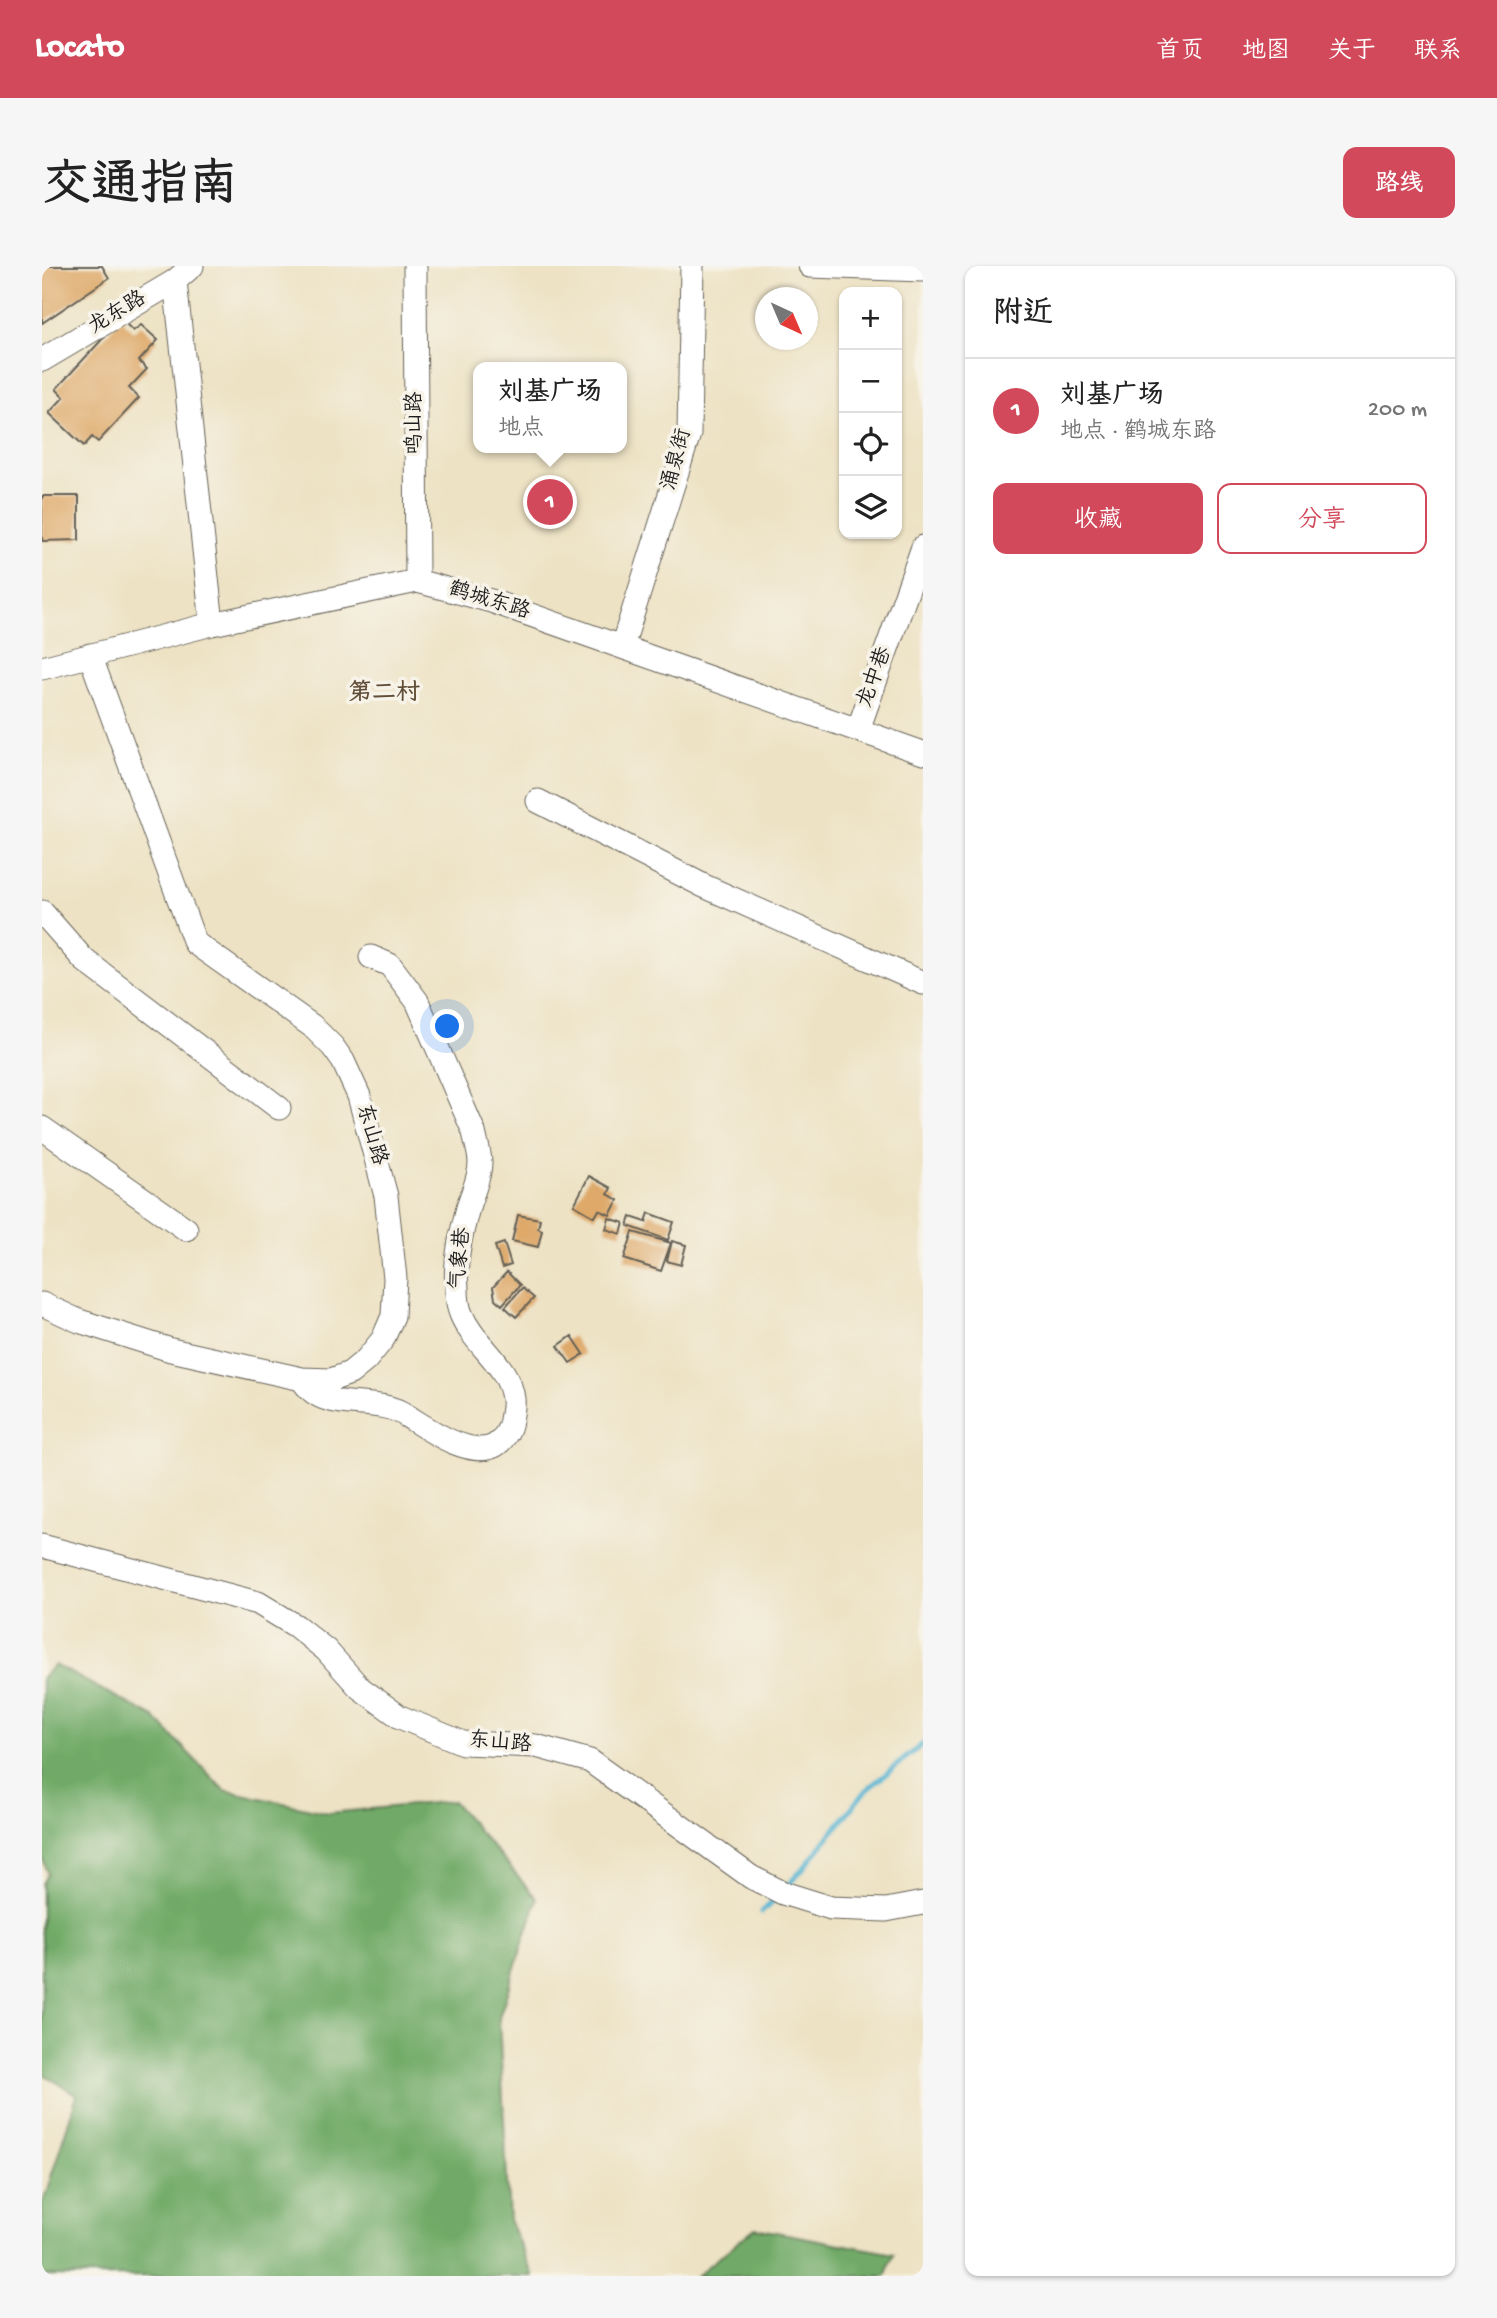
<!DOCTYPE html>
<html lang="zh">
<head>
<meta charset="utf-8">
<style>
  body { margin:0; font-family:"Gochi Hand","LXGW WenKai TC",sans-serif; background:#f6f6f6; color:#222 }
  .controls { position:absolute; right:21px; top:21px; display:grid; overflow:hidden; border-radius:14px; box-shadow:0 2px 5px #0004 }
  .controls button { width:63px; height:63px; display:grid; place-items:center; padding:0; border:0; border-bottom:2px solid #e0e0e0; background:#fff; color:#222; font:35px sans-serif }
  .compass { position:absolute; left:713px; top:21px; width:63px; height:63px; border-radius:50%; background:#fff; box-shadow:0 2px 5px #0004; rotate:136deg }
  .you { position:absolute; left:406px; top:761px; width:24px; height:24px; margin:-18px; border:5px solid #fff; border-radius:50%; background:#1a73e8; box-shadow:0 0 0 10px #1a73e833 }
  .badge { display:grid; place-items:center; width:46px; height:46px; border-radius:50%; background:#d1495b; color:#fff; font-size:23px; font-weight:700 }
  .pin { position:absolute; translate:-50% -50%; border:4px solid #fff; box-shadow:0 2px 7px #0006 }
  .popup { position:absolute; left:431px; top:96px; width:154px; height:91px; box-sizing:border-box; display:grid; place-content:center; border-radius:14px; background:#fff; filter:drop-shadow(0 2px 5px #0005); font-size:23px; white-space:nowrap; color:#767676 }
  .popup b { font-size:26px; color:#222 }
  .popup::after { content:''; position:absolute; left:50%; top:100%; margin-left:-14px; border:14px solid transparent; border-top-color:#fff }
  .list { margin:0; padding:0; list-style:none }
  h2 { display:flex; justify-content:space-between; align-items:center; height:91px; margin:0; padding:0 28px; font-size:30px }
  h2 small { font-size:23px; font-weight:400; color:#767676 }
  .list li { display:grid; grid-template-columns:46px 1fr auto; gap:21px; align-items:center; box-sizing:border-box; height:105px; padding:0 28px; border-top:2px solid #e0e0e0 }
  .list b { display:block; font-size:26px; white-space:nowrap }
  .list p { margin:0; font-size:23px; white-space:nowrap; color:#767676 }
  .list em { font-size:23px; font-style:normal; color:#767676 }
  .actions { display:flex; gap:14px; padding:21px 28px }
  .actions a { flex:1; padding:16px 0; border:2px solid #d1495b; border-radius:14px; text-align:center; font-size:24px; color:#d1495b }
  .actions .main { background:#d1495b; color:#fff }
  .icon { flex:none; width:38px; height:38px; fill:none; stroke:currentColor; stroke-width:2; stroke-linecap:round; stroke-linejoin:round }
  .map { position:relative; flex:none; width:881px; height:2010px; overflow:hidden; border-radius:14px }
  header { display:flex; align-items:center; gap:42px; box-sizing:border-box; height:98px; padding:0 35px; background:#d1495b; color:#fff }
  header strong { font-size:33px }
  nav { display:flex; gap:38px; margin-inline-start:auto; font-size:24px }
  .intro { display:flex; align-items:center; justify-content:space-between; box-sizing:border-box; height:168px; padding:0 42px }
  h1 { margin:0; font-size:49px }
  .button { padding:18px 32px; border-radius:14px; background:#d1495b; color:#fff; font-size:24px; font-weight:700 }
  main { display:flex; gap:42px; padding:0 42px }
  aside { flex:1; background:#fff; border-radius:14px; box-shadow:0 2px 5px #0004 }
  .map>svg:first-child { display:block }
</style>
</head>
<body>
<header>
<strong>Locato</strong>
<nav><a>首页</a><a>地图</a><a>关于</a><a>联系</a></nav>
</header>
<div class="intro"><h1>交通指南</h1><a class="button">路线</a></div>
<main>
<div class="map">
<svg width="881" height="2010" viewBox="0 0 881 2010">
  <rect width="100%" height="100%" fill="#f7f3e8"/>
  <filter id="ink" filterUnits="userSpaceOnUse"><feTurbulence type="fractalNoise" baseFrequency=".0143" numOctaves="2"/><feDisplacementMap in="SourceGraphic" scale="14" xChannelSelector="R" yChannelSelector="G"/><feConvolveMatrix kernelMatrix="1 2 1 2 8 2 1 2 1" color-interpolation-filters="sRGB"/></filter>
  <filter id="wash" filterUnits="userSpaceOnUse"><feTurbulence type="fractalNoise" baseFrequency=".00686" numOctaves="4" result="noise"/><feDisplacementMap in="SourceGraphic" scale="28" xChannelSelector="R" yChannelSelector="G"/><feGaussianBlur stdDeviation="1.57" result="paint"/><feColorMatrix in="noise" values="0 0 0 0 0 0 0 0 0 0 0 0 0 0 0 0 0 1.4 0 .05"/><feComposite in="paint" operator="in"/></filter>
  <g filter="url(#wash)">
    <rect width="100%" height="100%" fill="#ede2c4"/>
    <path fill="#71aa68" stroke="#466342" stroke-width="2" d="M13 1399 112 1451 182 1524 287 1547 411 1535 495 1633 457 1752 467 1954 491 2010H0V1939L35 1829 0 1807V1618L6 1607 0 1591V1411Z
      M713 1962 852 1988 843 2010H654Z"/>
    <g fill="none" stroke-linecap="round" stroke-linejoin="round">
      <path stroke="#54b5d3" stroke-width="5" d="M744 1621 761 1603 823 1525 881 1478
        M720 1646 735 1631"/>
    </g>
    <g id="blocks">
      <path fill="#dea969" d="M6 0H60L67 12 0 57V4Z
        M79 53 91 65 99 59 116 74 97 95 105 103 87 122 97 132 56 176 50 171 42 180 7 147 22 131 14 123Z
        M0 230H37V274L0 275Z
        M547 910 569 922 566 928 576 934 568 949 557 944 553 951 532 939Z
        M607 947 632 956 626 974 586 960 589 951 604 956Z
        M476 949 498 953 496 962 500 964 496 981 470 975Z
        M567 952 582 957 579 968 564 963Z
        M591 966 629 977 619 1005 582 993Z
        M630 975 644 979 639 999 625 995Z
        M462 977 469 999 460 1002 453 980Z
        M465 1006 478 1019 460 1039 453 1033 451 1021Z
        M480 1022 492 1032 474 1051 463 1041Z
        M530 1070 542 1088 528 1097 516 1080Z"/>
    </g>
  </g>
  <g filter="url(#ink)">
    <use href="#blocks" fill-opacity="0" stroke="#656157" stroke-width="2"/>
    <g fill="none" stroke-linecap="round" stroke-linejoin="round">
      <g stroke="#656157" stroke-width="25">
        <path id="minor" d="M373 0 375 315
          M768 0 881 4
          M133 15 170 358
          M0 94 133 15 150 0
          M580 381 647 168 650 0
          M0 402 170 358 375 315 449 335 881 487
          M816 464 881 281
          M496 535 662 620 881 717
          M0 646 42 694 237 842
          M0 862 144 963
          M0 1038 37 1055 129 1084 260 1113 289 1114 308 1107 324 1094 341 1073 351 1050 353 1012 344 930 317 830 301 795 291 781 270 760 153 677 48 389
          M260 1113C282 1151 331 1127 365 1150 386 1163 427 1192 452 1180 461 1175 468 1164 469 1154 470 1148 472 1140 471 1133 467 1098 432 1080 419 1048 416 1041 415 1030 415 1022 412 995 420 964 427 938 431 925 438 911 438 897 438 887 434 877 432 866L375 735 348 699 329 691
          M0 1280 216 1337 254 1360 284 1384 318 1422 358 1451 421 1477 494 1480 548 1495 709 1611 741 1627 789 1642 844 1644 881 1637"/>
      </g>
      <use href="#minor" stroke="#fff" stroke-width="23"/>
    </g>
  </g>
  <g text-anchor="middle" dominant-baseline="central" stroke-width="7" stroke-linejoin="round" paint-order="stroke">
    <g font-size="21" fill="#1c1c1c" stroke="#f7f3e8">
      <text transform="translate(76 48) rotate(-31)">龙东路</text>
      <text transform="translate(374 157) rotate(-90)">鸣山路</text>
      <text transform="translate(636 194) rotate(-75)">涌泉街</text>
      <text transform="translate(447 336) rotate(17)">鹤城东路</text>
      <text transform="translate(834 412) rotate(-70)">龙中巷</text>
      <text transform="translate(328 869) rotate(74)">东山路</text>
      <text transform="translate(420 993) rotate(-85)">气象巷</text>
      <text transform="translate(458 1478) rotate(5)">东山路</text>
    </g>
    <g font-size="24" font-weight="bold" fill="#604d37" stroke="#f7f3e8">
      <text x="342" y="428">第二村</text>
    </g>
  </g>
</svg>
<div class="controls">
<button>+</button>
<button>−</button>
<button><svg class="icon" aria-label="locate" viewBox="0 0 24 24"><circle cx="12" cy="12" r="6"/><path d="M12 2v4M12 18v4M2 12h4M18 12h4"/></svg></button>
<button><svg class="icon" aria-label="layers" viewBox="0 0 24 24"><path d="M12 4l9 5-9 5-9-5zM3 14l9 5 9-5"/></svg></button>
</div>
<svg class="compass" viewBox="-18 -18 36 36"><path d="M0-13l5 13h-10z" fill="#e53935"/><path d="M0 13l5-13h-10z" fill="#767676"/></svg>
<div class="you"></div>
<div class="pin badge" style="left:508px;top:236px">1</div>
<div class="popup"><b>刘基广场</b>地点</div>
</div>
<aside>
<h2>附近<small></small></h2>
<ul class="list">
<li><span class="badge">1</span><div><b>刘基广场</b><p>地点 · 鹤城东路</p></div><em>200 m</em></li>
</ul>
<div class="actions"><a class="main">收藏</a><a>分享</a></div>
</aside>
</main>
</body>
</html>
